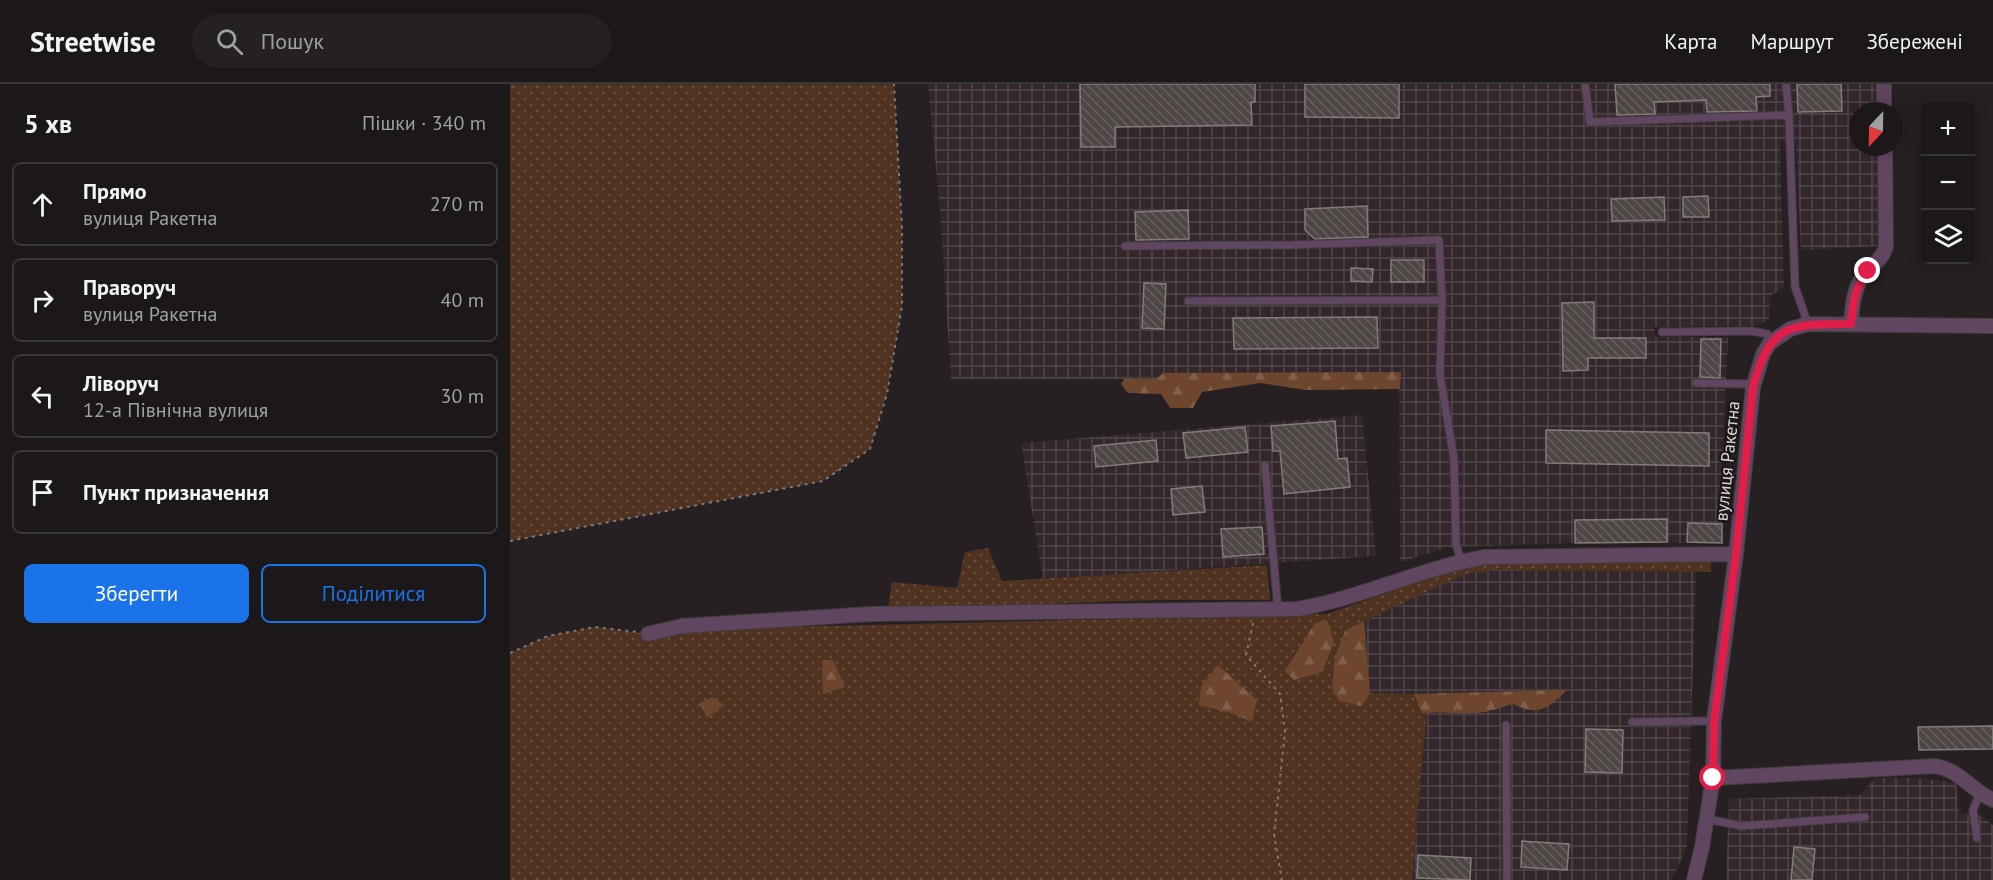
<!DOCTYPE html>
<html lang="uk">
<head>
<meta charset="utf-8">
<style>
  body { margin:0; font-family:"PT Sans",sans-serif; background:#252123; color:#f1f3f6 }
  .controls { position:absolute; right:18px; top:18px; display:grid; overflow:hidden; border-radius:9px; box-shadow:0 3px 15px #0003 }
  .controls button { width:54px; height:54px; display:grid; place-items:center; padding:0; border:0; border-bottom:2px solid #3a3739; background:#1c181a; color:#f1f3f6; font:30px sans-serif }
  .compass { position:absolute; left:1339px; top:18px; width:54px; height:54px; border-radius:50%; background:#1c181a; box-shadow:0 3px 15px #0003; rotate:202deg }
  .stop { position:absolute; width:18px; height:18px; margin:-14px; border:4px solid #e11d48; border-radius:50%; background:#fff }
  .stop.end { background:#e11d48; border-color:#fff; box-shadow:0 2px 6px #0008 }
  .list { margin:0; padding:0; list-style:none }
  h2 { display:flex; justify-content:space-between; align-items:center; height:78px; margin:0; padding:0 24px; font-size:26px }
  h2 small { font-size:20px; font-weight:400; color:#a0a0a2 }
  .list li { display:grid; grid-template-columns:39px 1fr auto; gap:18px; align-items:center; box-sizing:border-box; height:84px; margin:0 12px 12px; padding:0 12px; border:2px solid #3a3739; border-radius:9px }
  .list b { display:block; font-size:22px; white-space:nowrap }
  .list p { margin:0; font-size:20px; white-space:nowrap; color:#a0a0a2 }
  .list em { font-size:20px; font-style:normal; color:#a0a0a2 }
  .actions { display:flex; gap:12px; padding:18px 24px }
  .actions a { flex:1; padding:14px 0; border:2px solid #1a73e8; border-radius:9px; text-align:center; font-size:21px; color:#1a73e8 }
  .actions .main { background:#1a73e8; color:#fff }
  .icon { flex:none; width:33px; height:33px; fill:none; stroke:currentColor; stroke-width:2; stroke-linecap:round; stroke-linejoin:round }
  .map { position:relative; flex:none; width:1483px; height:796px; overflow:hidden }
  header { display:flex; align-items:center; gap:36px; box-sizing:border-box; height:84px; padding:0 30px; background:#1c181a; border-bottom:2px solid #3a3739 }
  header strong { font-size:28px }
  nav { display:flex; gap:33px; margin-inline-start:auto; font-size:21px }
  .search { width:420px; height:54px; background:#252123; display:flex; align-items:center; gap:15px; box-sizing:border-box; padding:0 21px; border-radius:33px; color:#a0a0a2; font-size:22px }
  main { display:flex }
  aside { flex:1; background:#1c181a }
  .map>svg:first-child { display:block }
</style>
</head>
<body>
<header>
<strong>Streetwise</strong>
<div class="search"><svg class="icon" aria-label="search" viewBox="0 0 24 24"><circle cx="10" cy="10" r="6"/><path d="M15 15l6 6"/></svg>Пошук</div>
<nav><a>Карта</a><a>Маршрут</a><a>Збережені</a></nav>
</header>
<main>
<aside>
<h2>5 хв<small>Пішки · 340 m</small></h2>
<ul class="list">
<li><svg class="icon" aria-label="ahead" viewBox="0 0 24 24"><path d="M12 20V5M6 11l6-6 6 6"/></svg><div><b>Прямо</b><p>вулиця Ракетна</p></div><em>270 m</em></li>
<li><svg class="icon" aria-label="right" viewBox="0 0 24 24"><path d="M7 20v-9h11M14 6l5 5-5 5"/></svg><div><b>Праворуч</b><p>вулиця Ракетна</p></div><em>40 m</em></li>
<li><svg class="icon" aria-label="left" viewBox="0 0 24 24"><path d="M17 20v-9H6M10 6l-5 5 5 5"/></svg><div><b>Ліворуч</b><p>12-а Північна вулиця</p></div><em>30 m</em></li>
<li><svg class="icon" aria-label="arrive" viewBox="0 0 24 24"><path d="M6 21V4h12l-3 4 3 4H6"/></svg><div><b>Пункт призначення</b></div></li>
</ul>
<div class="actions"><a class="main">Зберегти</a><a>Поділитися</a></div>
</aside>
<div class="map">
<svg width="1483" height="796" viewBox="0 0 1483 796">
  <defs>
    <pattern id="industrial-grid" width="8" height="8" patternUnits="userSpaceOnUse" patternTransform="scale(1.5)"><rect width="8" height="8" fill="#33272c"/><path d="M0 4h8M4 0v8" fill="none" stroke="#50464a"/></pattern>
    <pattern id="grass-dots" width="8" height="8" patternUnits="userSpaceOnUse" patternTransform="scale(1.5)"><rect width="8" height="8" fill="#503221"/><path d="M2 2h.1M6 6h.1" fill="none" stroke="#694f40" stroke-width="1.8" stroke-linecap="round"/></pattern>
    <pattern id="forest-firs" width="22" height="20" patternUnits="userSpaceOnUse" patternTransform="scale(1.5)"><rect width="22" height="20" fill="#6e452d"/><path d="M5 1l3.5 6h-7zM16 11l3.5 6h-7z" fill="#825f4b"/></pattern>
    <pattern id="building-back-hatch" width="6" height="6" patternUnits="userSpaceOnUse" patternTransform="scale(1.5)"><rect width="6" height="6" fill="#4d4645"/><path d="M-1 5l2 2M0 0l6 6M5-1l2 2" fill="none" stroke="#66605f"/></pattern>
  </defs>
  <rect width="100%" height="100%" fill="#262022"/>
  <path fill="url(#industrial-grid)" d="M418 0H1366L1367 27H1348V63H1368L1370 162 1291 166 1286 58H1270L1274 204 1260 212 1259 235 1248 242 1144 243 1145 253H1218L1212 381V459H1065L939 463 890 478 889 295H441L430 126Z
    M852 331 866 472 533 495 511 359Z
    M983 486 1186 488 1177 763 1162 796H902L918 611 860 609 854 537 956 490Z
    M1365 694H1407L1446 698 1449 729 1470 731 1483 741V796H1216L1219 715 1350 711Z"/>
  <path fill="url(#grass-dots)" d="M0 0H384L392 144V222L377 310 360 365 313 397 0 457Z
    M478 464 492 497 757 481 760 516H650L378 525 382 498 447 504 455 468Z
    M1201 477V488L983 486 956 490 854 537 860 609 918 611 902 796H0V569L38 552 85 543 138 550 191 545 817 530 944 485 983 478Z"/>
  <path fill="url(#forest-firs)" d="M891 288 890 305 796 306 751 299 692 308 683 324H660L651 310 618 309 611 300 614 295H647L653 289Z
    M817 536 824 558 812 588 784 596 775 587 805 539Z
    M854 537 860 609 852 622 829 617 822 603 825 573 835 547Z
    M312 576H323L335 603 313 610Z
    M708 581 747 616 742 638 721 629 689 621 691 602Z
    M1057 606C1037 626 1028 632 1003 620 993 623 984 626 975 628 954 631 933 627 912 629L904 610Z
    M203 613 214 621 197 634 190 619Z"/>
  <path fill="url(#building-back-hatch)" stroke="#847c7b" stroke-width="1.5" d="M570 0H745V18H741L742 41 605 43V63H571Z
    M795 0H889V34L795 33Z
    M1105 0H1260V12L1246 13 1247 27 1197 28 1196 16 1144 18 1145 30 1107 31Z
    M1287 0H1331L1332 27 1288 28Z
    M1198 112 1199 133H1173V113Z
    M1154 113 1155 136 1102 137 1101 115Z
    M857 122 858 153 805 155 795 146V125Z
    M678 126 679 155 626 156 625 128Z
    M881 176H914V198H881Z
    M841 184 863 185 862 198 841 197Z
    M634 199 656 200 654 245 632 244Z
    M1084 218V254H1136V274H1078V286L1053 287 1052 219Z
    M867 233 868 264 724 265 723 234Z
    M1191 255H1211L1210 294 1190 293Z
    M825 337 828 375 837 374 840 403 774 410 770 367H763L761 342Z
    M735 343 738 368 676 374 673 349Z
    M1036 346 1199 349V382L1036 379Z
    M646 356 648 377 586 383 584 362Z
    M692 402 695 428 663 431 661 405Z
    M1157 435V458L1065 459V436Z
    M1178 439 1212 440V459L1177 458Z
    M752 443 754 470 713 473 711 445Z
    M1483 642V665L1409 666 1408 643Z
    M1076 645 1113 646 1112 689 1075 688Z
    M1012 757 1059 760 1057 786 1011 783Z
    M1284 763 1305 765 1302 796H1281Z
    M908 771 961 774 960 796 907 794Z"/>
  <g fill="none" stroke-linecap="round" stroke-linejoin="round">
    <g stroke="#433d3f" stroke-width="9">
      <path id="lane" d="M1075 0 1080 38 1279 31 1285 203 1298 240
        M1276 0 1279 31
        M615 162 781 161 929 156 932 216
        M678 217 932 216 930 291 944 375 946 460 951 477
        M1152 248 1242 247 1257 250 1264 256
        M1186 299 1244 300
        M755 381 768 526
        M1122 638 1204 637
        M996 641 997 796
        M1197 735 1232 742 1355 733
        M1467 754 1463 726 1470 709"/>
    </g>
    <g stroke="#433d3f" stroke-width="16">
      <path id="street" d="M1374 0V27
        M1341 240C1342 226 1343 210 1350 197 1358 184 1371 178 1376 163L1375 63
        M138 550 172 542 361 530 787 525C852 514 911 484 975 473L1226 470
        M1203 694 1426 682C1453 688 1459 705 1483 716
        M1184 796 1192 763 1203 694 1204 637 1226 470 1243 303 1253 270 1260 259 1280 245 1298 240 1483 242"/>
    </g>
    <path stroke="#7f797b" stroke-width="2" stroke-dasharray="3 4.5" stroke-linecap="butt" d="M0 457 313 397 360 365 377 310 392 222V144L384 0
      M743 539 736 571 770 610 775 648 764 751 772 796
      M0 569 38 552 85 543 127 548"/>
    <use href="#lane" stroke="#614662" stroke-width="7"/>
    <use href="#street" stroke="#614662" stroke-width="14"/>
  </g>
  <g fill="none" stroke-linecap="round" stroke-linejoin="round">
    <path stroke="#e11d48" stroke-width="8" d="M1203 694 1204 638 1226 470 1243 303C1260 239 1280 240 1341 240 1343 219 1345 203 1358 187"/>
  </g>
  <g text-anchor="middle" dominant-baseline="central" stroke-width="4.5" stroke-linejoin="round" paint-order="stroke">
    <g font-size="18" fill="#dad6d7" stroke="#1d1719">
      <text transform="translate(1217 377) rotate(-84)">вулиця Ракетна</text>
    </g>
  </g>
</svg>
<div class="controls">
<button>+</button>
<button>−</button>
<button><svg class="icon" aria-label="layers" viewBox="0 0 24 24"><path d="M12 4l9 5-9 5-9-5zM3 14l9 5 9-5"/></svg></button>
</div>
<svg class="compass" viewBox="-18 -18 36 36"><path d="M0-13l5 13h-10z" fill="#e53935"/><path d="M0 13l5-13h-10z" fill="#a0a0a2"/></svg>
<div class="stop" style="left:1203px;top:694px"></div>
<div class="stop end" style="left:1358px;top:187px"></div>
</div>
</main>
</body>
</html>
